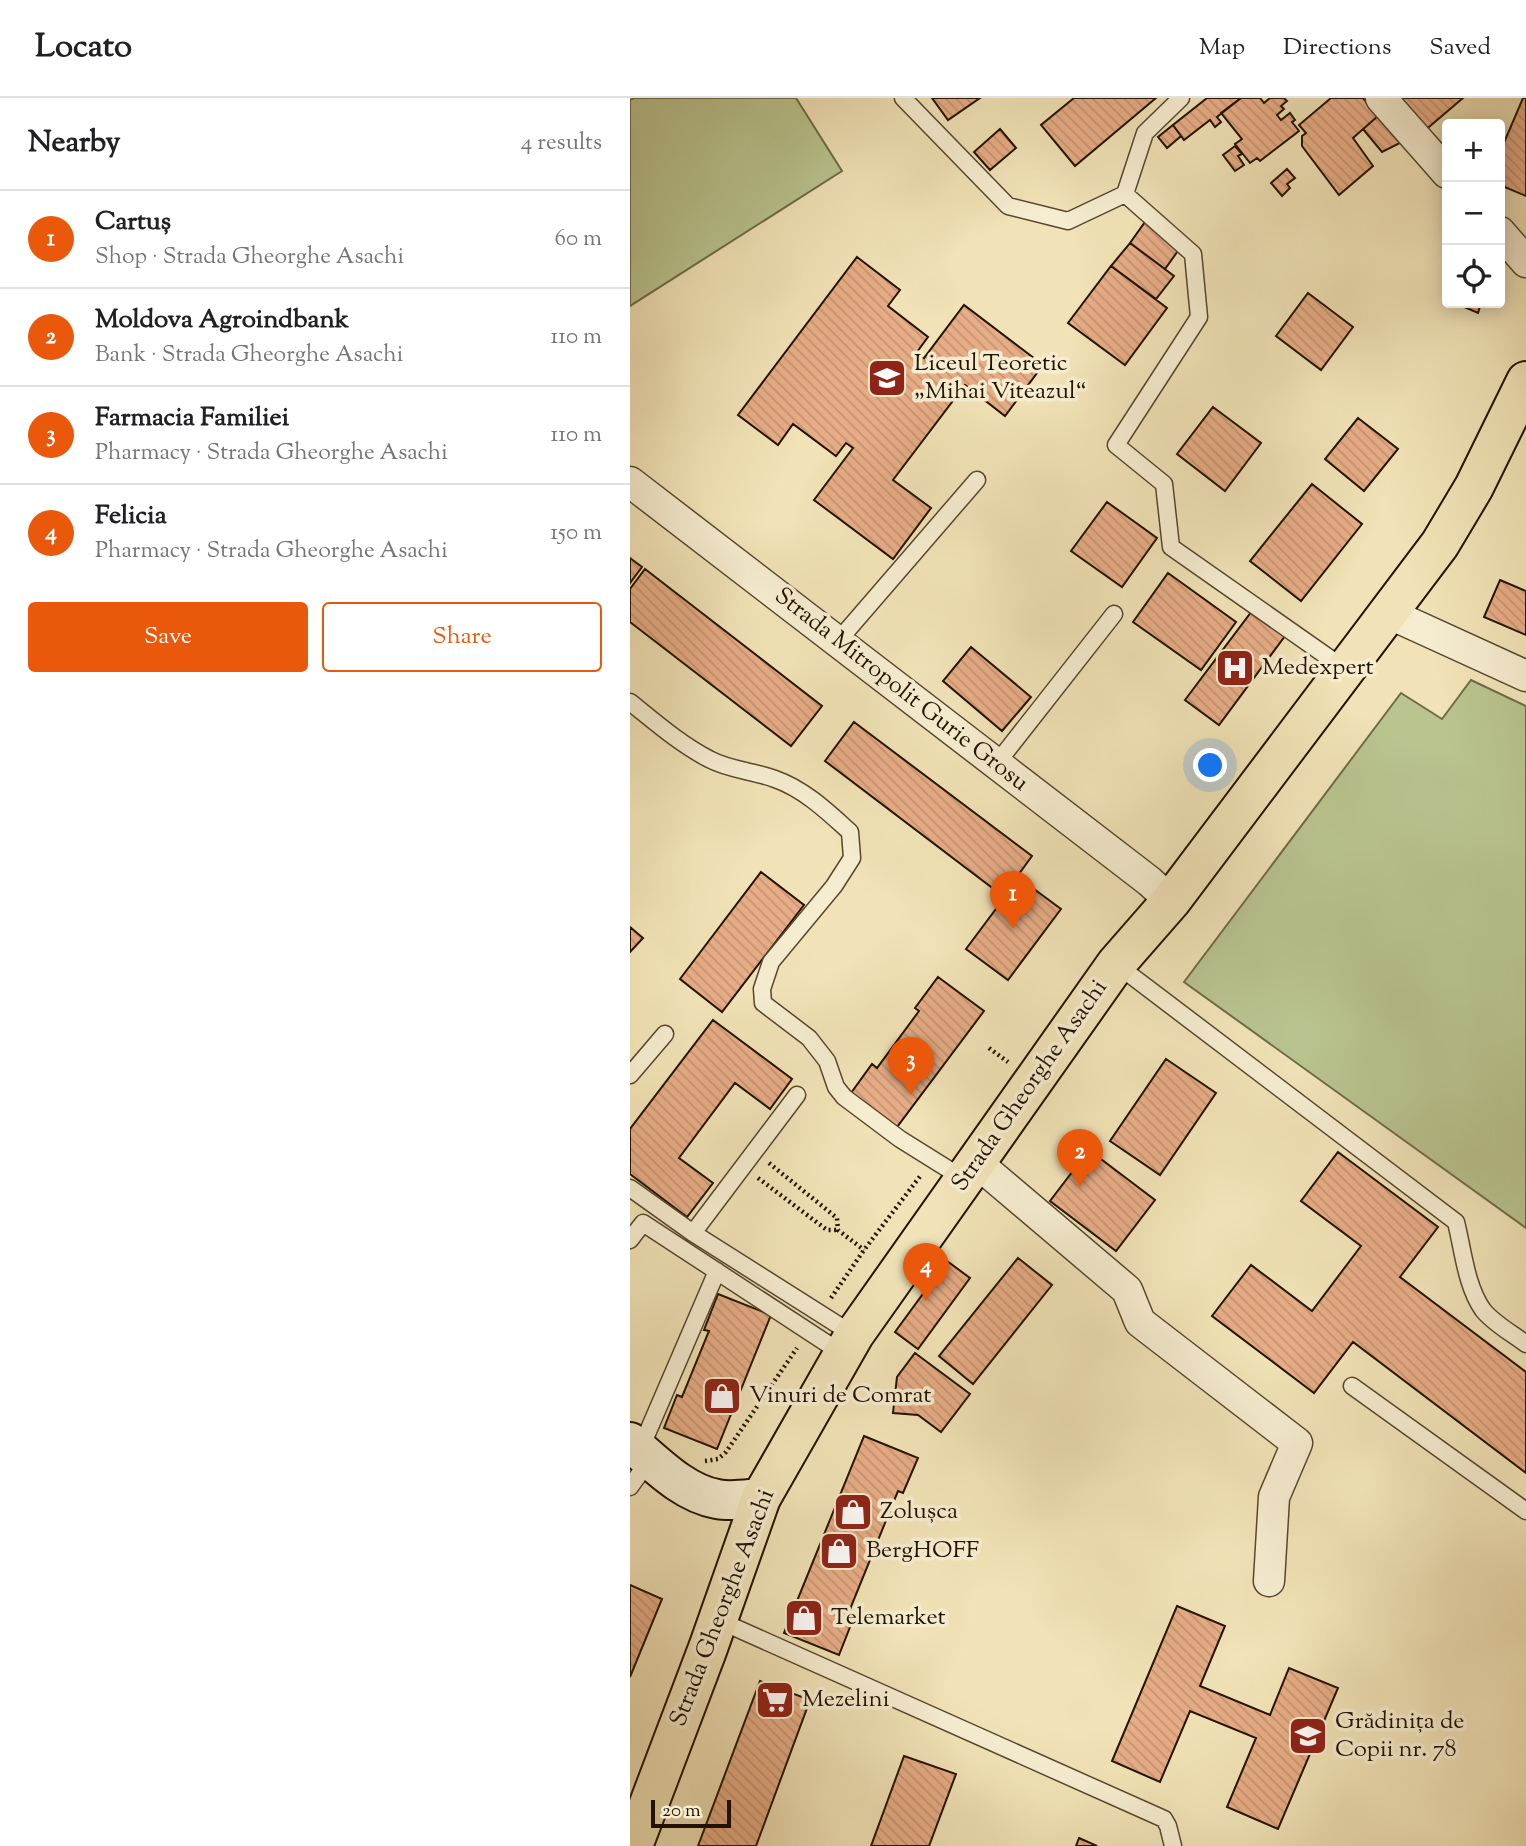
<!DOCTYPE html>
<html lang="en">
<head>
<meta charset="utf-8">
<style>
  body { margin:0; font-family:"Sorts Mill Goudy",serif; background:#f2f2f2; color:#202124 }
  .controls { position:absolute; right:21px; top:21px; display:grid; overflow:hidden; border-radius:7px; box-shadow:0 4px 18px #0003 }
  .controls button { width:63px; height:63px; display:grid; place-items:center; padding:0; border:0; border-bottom:2px solid #e0e0e0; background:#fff; color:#202124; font:35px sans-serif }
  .scale { position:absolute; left:21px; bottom:18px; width:80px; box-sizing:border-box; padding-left:7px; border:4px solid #221300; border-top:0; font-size:19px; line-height:24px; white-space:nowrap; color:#221300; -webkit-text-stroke:5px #f6edd0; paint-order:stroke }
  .you { position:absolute; left:581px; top:668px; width:24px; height:24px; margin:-18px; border:5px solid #fff; border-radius:50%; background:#1a73e8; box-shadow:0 0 0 10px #1a73e833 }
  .badge { display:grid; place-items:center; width:46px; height:46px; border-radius:50%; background:#ea580c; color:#fff; font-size:23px; font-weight:700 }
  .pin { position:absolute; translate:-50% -58px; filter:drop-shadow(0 2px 4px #0008) }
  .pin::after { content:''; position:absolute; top:37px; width:24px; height:21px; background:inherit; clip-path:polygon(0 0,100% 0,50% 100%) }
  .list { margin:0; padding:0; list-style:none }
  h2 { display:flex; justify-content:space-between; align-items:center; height:91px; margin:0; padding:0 28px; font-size:30px }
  h2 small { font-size:23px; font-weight:400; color:#757577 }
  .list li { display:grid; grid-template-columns:46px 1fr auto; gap:21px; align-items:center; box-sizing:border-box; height:98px; padding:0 28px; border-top:2px solid #e0e0e0 }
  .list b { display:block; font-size:26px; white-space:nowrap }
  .list p { margin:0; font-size:23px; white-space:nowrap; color:#757577 }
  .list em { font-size:23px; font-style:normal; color:#757577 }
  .actions { display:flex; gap:14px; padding:21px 28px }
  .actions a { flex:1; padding:16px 0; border:2px solid #ea580c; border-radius:7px; text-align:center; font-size:24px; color:#ea580c }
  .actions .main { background:#ea580c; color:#fff }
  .icon { flex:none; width:38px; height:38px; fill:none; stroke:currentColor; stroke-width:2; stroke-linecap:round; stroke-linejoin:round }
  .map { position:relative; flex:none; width:896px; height:1748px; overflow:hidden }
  header { display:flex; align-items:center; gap:42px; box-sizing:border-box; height:98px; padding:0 35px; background:#fff; border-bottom:2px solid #e0e0e0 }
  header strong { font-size:33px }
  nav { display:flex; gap:38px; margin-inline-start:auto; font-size:24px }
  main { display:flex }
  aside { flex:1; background:#fff }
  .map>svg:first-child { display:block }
</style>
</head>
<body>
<header>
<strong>Locato</strong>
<nav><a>Map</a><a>Directions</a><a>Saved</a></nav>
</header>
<main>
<aside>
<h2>Nearby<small>4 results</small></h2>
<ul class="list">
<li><span class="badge">1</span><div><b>Cartuș</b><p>Shop · Strada Gheorghe Asachi</p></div><em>60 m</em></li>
<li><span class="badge">2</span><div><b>Moldova Agroindbank</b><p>Bank · Strada Gheorghe Asachi</p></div><em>110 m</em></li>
<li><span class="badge">3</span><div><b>Farmacia Familiei</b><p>Pharmacy · Strada Gheorghe Asachi</p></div><em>110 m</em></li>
<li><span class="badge">4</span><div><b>Felicia</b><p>Pharmacy · Strada Gheorghe Asachi</p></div><em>150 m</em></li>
</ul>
<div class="actions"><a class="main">Save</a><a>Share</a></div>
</aside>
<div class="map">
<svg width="896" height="1748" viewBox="0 0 896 1748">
  <defs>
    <pattern id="building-back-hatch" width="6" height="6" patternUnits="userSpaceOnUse" patternTransform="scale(1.75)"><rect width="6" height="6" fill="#e7ad86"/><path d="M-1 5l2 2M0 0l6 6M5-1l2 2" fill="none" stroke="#c69472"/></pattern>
  </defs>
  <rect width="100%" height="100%" fill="#f1e3b7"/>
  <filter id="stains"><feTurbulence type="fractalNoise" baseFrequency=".00286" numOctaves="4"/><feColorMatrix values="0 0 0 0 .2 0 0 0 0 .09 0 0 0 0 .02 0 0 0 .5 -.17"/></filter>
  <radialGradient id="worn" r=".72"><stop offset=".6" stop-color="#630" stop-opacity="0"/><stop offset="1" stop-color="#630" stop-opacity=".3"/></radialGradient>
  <path fill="#b9c48f" stroke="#6e6c48" stroke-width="2" d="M4 0H166L212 73 0 208V2Z
    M841 582 896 608V1130L554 884 771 595 812 621Z"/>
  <path fill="url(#building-back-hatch)" stroke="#221300" stroke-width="2" d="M302 0H350L318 22Z
    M444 0H526L445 68 411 27Z
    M577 0H611L587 19 591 24 585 29 580 22 554 42 543 27Z
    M611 0H630L634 5 640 0H654L657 3 651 8 654 11 647 17 651 22 660 15 665 22 662 24 669 33 630 63 627 60 620 65 605 46 612 41 591 15Z
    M701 0H733L748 18 723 40 743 68 709 97 672 48V38L676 35 669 27Z
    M764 0H833L793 34Z
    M893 0H896V98L870 87V54Z
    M748 18 770 45 752 54 733 31Z
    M543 27 551 38 537 50 528 39Z
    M370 31 386 50 360 72 344 54Z
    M605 48 612 56 608 58 614 67 605 73 593 57Z
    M657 71 665 80 657 86 660 90 652 98 641 85Z
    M515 124 550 150 535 171 500 145Z
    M500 145 544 178 526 201 481 168Z
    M227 159 270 192 258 208 298 239 287 254 294 260 334 207 413 267 375 318 335 287 263 382 301 410 263 461 184 402 223 350 216 345 206 358 163 326 148 347 108 317Z
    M481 168 537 210 495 267 438 225Z
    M678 195 723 229 691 272 646 238Z
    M825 205H851L848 215Z
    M583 309 631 345 595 393 547 356Z
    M728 320 768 351 734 393 695 361Z
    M682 386 732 426 671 503 620 463Z
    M477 404 527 440 492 489 441 453Z
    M0 460 12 469 0 485Z
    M15 471 192 608 161 648 0 524V491Z
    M538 475 606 524 571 572 503 524Z
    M870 482 896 493V537L854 519Z
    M622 513 655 538 589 627 555 602Z
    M341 549 401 599 372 633 313 583Z
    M224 624 402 758 373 798 195 663Z
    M131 774 174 807 92 914 50 881Z
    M389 780 431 811 378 882 336 851Z
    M0 829 13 840 0 854Z
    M308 879 354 913 267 1029 221 995 242 966 247 970 289 913 285 910Z
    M83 922 162 981 140 1011 105 985 49 1060 83 1085 57 1119 0 1076V1031Z
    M536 961 586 995 530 1077 480 1043Z
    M459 1052 525 1102 486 1153 420 1103Z
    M708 1054 808 1129 770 1179 896 1274V1375L723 1244 684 1295 582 1218 621 1167 682 1213 731 1148 671 1103Z
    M388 1160 422 1187 343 1286 309 1258Z
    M317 1163 340 1180 288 1251 265 1234Z
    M88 1196 141 1217 87 1351 34 1330 47 1297 52 1299 79 1233 74 1232Z
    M285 1255 340 1296 311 1334 288 1317 263 1315 267 1279Z
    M234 1338 288 1360 273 1395 268 1393 216 1521 222 1524 209 1557 154 1535Z
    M0 1487 32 1501 0 1579Z
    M547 1508 595 1528 570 1588 640 1617 659 1570 708 1590 648 1731 597 1709 626 1640 560 1613 530 1684 482 1663Z
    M130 1583 180 1602 126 1748H68Z
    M274 1658 326 1676 299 1748H241Z
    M449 1740 467 1748H446Z"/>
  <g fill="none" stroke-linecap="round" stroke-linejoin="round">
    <g stroke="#56472e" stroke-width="19">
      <path id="lane" d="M273 0 378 108 438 123 495 96 515 35 551 0
        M495 96 563 156 569 219 486 347 534 386 541 449 715 571
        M208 543 347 382
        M0 604C25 624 50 646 79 661 99 672 124 673 145 681 174 691 198 714 220 734L222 760 204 788 141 864 132 891 133 905 179 940 197 963 206 989 214 999 270 1041 334 1081
        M367 665 484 516
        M486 866 826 1124C833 1152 836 1188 853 1212 863 1225 883 1236 896 1246
        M0 977 35 936
        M0 1090 63 1135 224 1237
        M63 1135 167 997
        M0 1142 13 1125 213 1256
        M722 1288 896 1413
        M10 1352 87 1173
        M0 1389 20 1361
        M88 1522 534 1721 538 1728 543 1748"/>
    </g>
    <g stroke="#56472e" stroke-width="33">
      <path id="street" d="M751 0 817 75
        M870 134 896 164
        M0 384 519 783 541 803
        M758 515 896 578
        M346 1064 497 1192 510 1224 667 1345 644 1399 639 1483"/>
    </g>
    <g stroke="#221300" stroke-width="42">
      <path id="secondary" d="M0 1344C25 1365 53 1395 87 1401 101 1404 117 1401 131 1400"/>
    </g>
    <g stroke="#221300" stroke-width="42">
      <path id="primary" d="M3 1748 78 1550 131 1400 224 1237 486 866 541 803 810 446 844 389 896 283"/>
    </g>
    <path stroke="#221300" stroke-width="4.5" stroke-dasharray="2 3.5" stroke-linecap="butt" d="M359 950 378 964
      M139 1065 207 1120 208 1132 234 1152
      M128 1080 197 1132H208
      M201 1200 234 1152 291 1077
      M75 1363 88 1361 96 1354 167 1250"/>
    <use href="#lane" stroke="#f6edd0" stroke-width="16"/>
    <use href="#street" stroke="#f6edd0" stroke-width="30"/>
    <use href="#secondary" stroke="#f6edd0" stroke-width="38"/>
    <use href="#primary" stroke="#f1e3b7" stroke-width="38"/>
  </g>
  <defs>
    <g id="school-square" transform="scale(2.0125)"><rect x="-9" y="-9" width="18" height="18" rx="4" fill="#8f2418" stroke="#f6edd0"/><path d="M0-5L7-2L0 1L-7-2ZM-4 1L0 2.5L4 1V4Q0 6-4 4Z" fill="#fff"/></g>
    <g id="hospital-square" transform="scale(2.0125)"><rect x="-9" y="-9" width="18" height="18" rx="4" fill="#8f2418" stroke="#f6edd0"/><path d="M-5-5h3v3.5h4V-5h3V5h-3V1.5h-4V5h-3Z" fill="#fff"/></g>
    <g id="shop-square" transform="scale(2.0125)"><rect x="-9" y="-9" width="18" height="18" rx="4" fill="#8f2418" stroke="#f6edd0"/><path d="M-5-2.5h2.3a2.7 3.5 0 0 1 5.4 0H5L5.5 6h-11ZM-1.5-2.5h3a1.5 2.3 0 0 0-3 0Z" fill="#fff"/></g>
    <g id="supermarket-square" transform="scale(2.0125)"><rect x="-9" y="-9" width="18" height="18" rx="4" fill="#8f2418" stroke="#f6edd0"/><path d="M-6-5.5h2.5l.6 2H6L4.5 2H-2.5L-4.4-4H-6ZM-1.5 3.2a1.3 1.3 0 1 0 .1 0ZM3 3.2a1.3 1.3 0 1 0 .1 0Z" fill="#fff"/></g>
  </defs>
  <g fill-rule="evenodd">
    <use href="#school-square" x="257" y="280"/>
    <use href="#hospital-square" x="605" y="570"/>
    <use href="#shop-square" x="92" y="1298"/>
    <use href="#shop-square" x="223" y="1414"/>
    <use href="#shop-square" x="209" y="1453"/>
    <use href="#shop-square" x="174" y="1520"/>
    <use href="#supermarket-square" x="145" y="1602"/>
    <use href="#school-square" x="678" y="1638"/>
  </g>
  <g text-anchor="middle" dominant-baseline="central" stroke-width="7" stroke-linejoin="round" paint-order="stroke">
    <g font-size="24" fill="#221300" stroke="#f6edd0" text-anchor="start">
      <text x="284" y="266">Liceul Teoretic<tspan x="284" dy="28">„Mihai Viteazul“</tspan></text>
      <text x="632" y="570">Medexpert</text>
      <text x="119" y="1298">Vinuri de Comrat</text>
      <text x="250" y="1414">Zolușca</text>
      <text x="236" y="1453">BergHOFF</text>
      <text x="201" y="1520">Telemarket</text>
      <text x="172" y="1602">Mezelini</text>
      <text x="705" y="1624">Grădinița de<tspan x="705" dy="28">Copii nr. 78</tspan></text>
    </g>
    <g font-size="24" fill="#221300" stroke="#f6edd0">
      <text transform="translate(271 592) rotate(38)">Strada Mitropolit Gurie Grosu</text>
      <text transform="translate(400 988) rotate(-55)">Strada Gheorghe Asachi</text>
      <text transform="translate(93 1510) rotate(-69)">Strada Gheorghe Asachi</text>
    </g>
  </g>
  <rect width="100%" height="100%" filter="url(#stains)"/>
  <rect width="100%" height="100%" fill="url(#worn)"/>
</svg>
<div class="controls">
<button>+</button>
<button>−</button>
<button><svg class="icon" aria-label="locate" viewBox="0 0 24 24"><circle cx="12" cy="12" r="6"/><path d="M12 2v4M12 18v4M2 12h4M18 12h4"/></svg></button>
</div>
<div class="scale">20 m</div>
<div class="you"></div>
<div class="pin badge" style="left:383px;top:831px">1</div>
<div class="pin badge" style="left:450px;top:1089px">2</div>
<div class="pin badge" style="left:281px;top:997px">3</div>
<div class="pin badge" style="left:296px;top:1203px">4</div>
</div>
</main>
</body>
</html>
